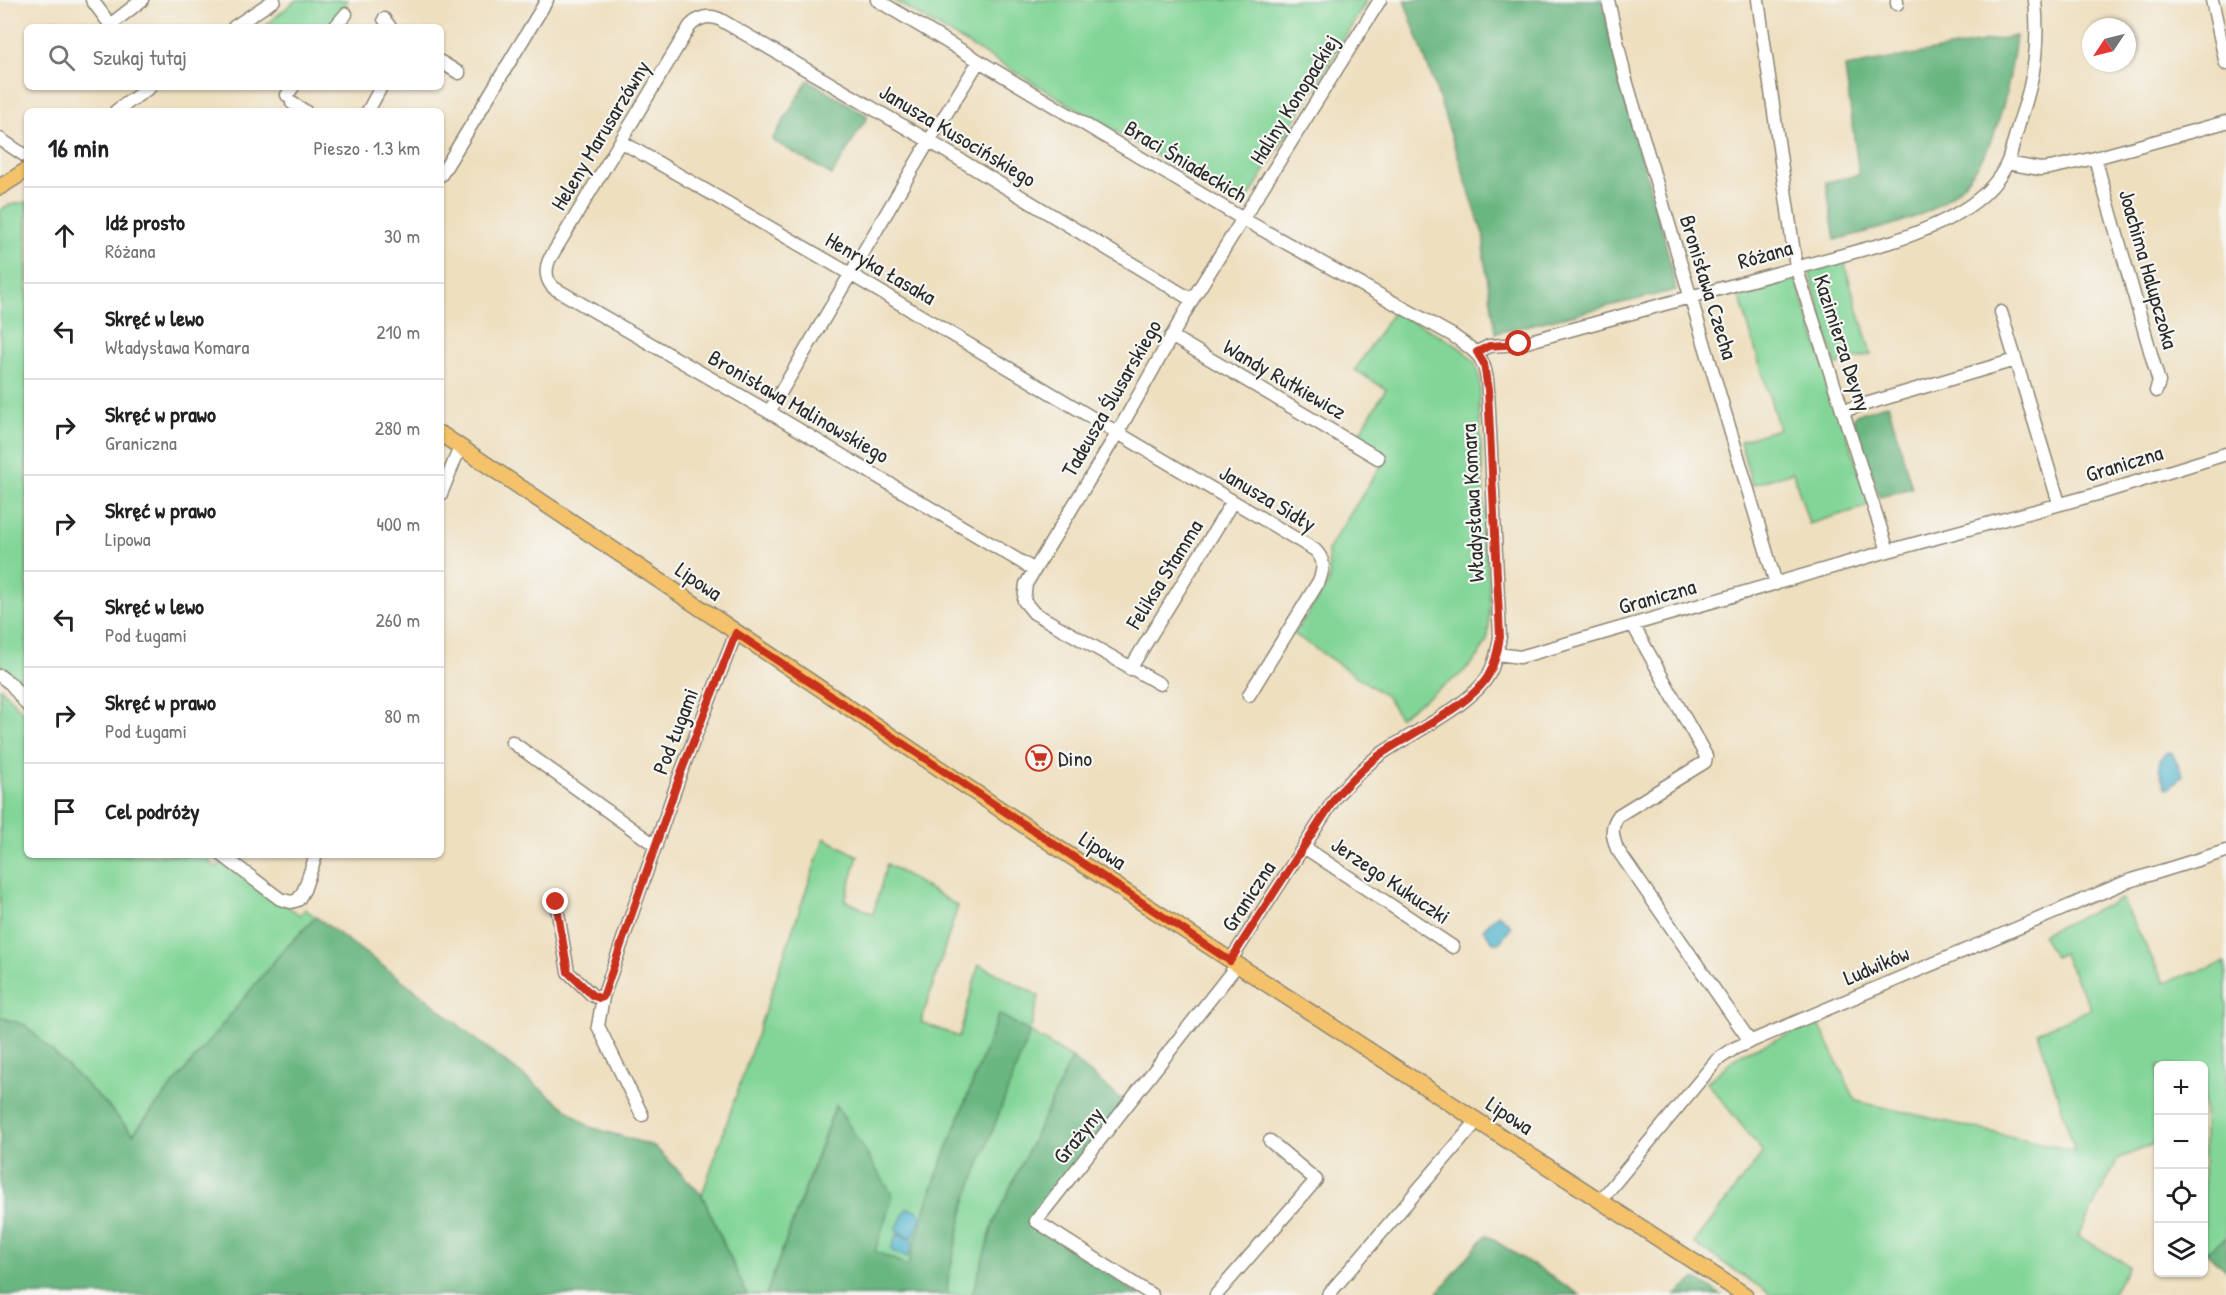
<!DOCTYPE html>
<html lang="pl">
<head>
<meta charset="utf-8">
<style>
  body { margin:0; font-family:"Patrick Hand",sans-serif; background:#f6f6f6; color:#202124 }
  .controls { position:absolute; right:18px; bottom:18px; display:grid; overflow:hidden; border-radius:9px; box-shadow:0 2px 4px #0004 }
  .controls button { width:54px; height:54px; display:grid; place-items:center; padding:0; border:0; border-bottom:2px solid #e0e0e0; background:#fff; color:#202124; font:30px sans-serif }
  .compass { position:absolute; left:2082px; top:18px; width:54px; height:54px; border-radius:50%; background:#fff; box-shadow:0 2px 4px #0004; rotate:235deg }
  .stop { position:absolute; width:18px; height:18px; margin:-14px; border:4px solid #c8321e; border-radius:50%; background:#fff }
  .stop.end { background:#c8321e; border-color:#fff; box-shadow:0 2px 6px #0008 }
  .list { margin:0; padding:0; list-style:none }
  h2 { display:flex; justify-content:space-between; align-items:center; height:78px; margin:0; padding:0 24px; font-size:26px }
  h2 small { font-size:20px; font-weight:400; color:#757577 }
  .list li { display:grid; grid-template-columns:39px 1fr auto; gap:18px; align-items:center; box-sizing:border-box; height:96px; padding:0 24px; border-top:2px solid #e0e0e0 }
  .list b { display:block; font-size:22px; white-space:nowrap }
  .list p { margin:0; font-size:20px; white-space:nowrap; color:#757577 }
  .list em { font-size:20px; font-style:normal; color:#757577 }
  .icon { flex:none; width:33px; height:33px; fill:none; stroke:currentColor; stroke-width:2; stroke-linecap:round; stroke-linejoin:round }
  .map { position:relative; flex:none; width:2226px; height:1295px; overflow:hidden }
  .search { position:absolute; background:#fff; box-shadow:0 2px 4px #0004; left:24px; top:24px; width:420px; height:66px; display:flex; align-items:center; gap:15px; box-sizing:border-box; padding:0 21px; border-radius:9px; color:#757577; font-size:22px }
  .panel { position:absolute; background:#fff; box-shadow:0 2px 4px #0004; left:24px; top:108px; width:420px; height:750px; border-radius:9px }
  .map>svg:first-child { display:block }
</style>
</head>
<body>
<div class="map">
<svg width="2226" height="1295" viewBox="0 0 2226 1295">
  <rect width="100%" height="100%" fill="#f6f6f2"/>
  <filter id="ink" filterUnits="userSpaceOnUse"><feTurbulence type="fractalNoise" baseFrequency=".0167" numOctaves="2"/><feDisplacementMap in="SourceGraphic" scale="12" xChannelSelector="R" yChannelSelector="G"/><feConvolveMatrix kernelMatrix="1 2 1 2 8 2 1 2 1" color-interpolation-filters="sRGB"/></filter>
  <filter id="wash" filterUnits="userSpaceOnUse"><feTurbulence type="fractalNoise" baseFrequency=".008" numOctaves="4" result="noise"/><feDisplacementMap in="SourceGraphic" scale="24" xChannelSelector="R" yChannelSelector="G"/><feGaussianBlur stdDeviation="1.35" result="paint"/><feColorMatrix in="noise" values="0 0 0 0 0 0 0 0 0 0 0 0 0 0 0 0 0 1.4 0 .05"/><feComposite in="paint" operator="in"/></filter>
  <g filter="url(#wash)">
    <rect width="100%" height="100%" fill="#eedfbf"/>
    <path fill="#82d597" stroke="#568061" stroke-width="1.5" d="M296 0H348L329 27H266L265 26Z
      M893 0H1367L1249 197 1233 201Z
      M27 202V684L0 665V210L9 205Z
      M1845 261 1846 269 1871 354 1836 365 1810 275 1813 270Z
      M1794 274 1869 503 1865 507 1809 524 1793 472 1752 485 1740 441 1779 429 1738 291Z
      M1393 312C1416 324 1468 344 1477 368 1482 381 1480 397 1479 410L1490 605 1488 638 1478 657 1461 674 1399 717 1387 697 1294 634 1329 581 1328 549 1387 456 1357 437 1386 389 1355 370Z
      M0 687 27 717V855H209V862L216 867 225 862 300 915 305 909 316 917 280 954 133 1134 106 1104 25 1025 0 1017Z
      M824 838 858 856 845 900 873 914 887 864 958 906 921 1022 959 1037 979 964 1039 996 1030 1032 1072 1058 994 1222 972 1295H947L948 1279 965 1203 999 1014 932 1188 908 1267 875 1252 835 1106 766 1295H747L702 1195Z
      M2122 899 2164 982 2226 963V1238L2206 1252 2204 1245V1066H2158V1142L2118 1159 2078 1236 2129 1266 2111 1295H1772L1694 1243 1763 1152 1707 1082 1741 1054 1818 1022 1856 1101 2075 1151 2038 1032 2091 1009 2063 953 2054 957 2042 934Z"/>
    <path fill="#69b680" stroke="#4a7056" stroke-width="1.5" d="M1404 0H1602L1620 84 1664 236 1676 290 1496 333 1484 256V237L1434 83Z
      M2016 36C2008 99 1994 172 1935 207 1909 223 1865 232 1835 240L1826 182 1859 175 1845 67Z
      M808 80 868 116 832 175 772 140Z
      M1888 404 1912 488 1880 497 1853 419 1856 415Z
      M316 917 421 994 472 1036 590 1127 654 1146 702 1195 747 1295H0V1017L25 1025 106 1104 133 1134 280 954Z
      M999 1014 1030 1032 965 1203 948 1279 947 1295H766L836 1105 893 1196 875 1251 908 1266 932 1188Z
      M1072 1058 1125 1102 1029 1222 1140 1295H972L994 1222Z
      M1486 1235 1580 1295H1436Z
      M2226 1238V1271L2206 1252Z
      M1696 1278 1721 1295H1676Z"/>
    <path fill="#4eb2cc" stroke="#3c6e7c" stroke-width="1.5" d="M2167 752 2172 753 2183 775 2171 787 2168 788 2165 786C2160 772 2154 762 2167 752Z
      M1498 914 1508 922 1511 928 1499 943H1494L1483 929Z
      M907 1208 916 1210 922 1216 913 1237H906L896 1229Z
      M897 1234 913 1240 909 1256 907 1257 894 1252 891 1249Z"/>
  </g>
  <g filter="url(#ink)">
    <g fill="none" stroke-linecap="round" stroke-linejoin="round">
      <g stroke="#8c8575" stroke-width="15">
        <path id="minor" d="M92 0 112 27
          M877 0 1243 219 1452 335C1478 353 1486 356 1488 390L1500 637C1498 650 1495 664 1488 676 1471 705 1410 734 1381 754 1364 766 1351 781 1337 795L1230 961
          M1608 0 1625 77 1776 584
          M1758 0 1796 267 1888 551
          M1897 0V4
          M2212 0 2226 64
          M384 19 390 27
          M110 25 142 0
          M234 27 274 0
          M335 27 346 14
          M441 62 459 73
          M287 95 293 87
          M292 103 305 111
          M116 111 150 87
          M368 111 381 87
          M0 139 27 157
          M622 142 852 275 1315 550C1325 560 1324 568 1319 581L1249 695
          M2095 158 2159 382 2156 391
          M2007 163 2040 169 2050 168 2095 158 2226 122
          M441 175 547 0
          M2001 312 2059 503
          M1171 336 1378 458
          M1477 352 1489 346 1519 344 1894 241C1935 227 1990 205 2008 161 2013 147 2016 132 2021 117 2035 77 2039 43 2035 0
          M1842 411 2015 360
          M769 412 929 141 979 61
          M441 494 460 447
          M1033 569 769 412 554 288C546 281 545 270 549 260L690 26C699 17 709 14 721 20L929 141 1192 300
          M1633 625 1706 756 1705 762 1619 815C1610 827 1612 835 1617 849L1750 1041
          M1498 654 1520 657 1888 551 2101 493 2226 454
          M1130 669 1233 501
          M0 676 11 684 27 705
          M1160 684 1034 613 1024 601 1026 584 1118 432 1192 300 1380 0
          M512 742 656 846
          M1304 847 1453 947
          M222 855 280 899 291 902 298 900 304 890 316 855
          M556 902 568 972 592 995 599 998 603 997 680 775 736 633
          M603 997 598 1026 642 1115
          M1600 1201 1717 1060 1735 1048 2126 882 2226 851
          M1152 1295 1036 1221 1237 965
          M1216 1295 1316 1180 1270 1141
          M1328 1295 1477 1121"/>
      </g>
      <g stroke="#8c8575" stroke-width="18">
        <path id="major" d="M0 187 27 170
          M441 434 1055 846 1745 1295"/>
      </g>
      <use href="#minor" stroke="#fff" stroke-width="12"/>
      <use href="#major" stroke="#f3c26a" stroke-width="15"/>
    </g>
  </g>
  <g fill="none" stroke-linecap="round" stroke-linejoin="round" filter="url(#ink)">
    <path stroke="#c8321e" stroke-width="8" d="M556 902 568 972 592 995 599 998 603 997 680 775 736 633 1230 961 1337 795C1351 781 1364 766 1381 754 1410 734 1471 705 1488 676 1495 664 1498 650 1500 637L1488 390 1484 364 1477 352 1489 346 1519 344"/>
  </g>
  <defs>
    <g id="supermarket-ring" transform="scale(1.35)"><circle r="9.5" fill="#f6f6f2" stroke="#c8321e" stroke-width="1.5"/><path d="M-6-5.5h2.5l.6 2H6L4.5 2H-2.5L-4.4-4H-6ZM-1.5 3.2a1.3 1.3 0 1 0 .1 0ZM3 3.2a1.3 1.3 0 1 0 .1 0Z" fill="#c8321e"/></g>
  </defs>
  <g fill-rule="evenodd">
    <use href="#supermarket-ring" x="1039" y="758"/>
  </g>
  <g text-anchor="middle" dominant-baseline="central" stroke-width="4.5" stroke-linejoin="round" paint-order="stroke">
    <g font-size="22" fill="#2b2b2b" stroke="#f6f6f2">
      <text transform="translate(1294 99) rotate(-58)">Haliny Konopackiej</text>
      <text transform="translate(600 135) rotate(-59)">Heleny Marusarzówny</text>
      <text transform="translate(958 135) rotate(31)">Janusza Kusocińskiego</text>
      <text transform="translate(1186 161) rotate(31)">Braci Śniadeckich</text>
      <text transform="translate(1765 254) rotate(-16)">Różana</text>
      <text transform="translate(881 268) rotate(30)">Henryka Łasaka</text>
      <text transform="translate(2149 269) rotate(74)">Joachima Halupczoka</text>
      <text transform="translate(1709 287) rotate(73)">Bronisława Czecha</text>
      <text transform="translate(1843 343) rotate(72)">Kazimierza Deyny</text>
      <text transform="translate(1285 379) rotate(30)">Wandy Rutkiewicz</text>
      <text transform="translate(1111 398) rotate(-60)">Tadeusza Ślusarskiego</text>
      <text transform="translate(799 406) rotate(30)">Bronisława Malinowskiego</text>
      <text transform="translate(2124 463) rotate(-17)">Graniczna</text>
      <text transform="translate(1268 498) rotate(31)">Janusza Sidły</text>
      <text transform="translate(1472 503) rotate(-93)">Władysława Komara</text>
      <text transform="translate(1164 574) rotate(-58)">Feliksa Stamma</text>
      <text transform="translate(699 581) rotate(34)">Lipowa</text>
      <text transform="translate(1657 596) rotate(-16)">Graniczna</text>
      <text transform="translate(675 731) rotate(-69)">Pod Ługami</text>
      <text transform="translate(1103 850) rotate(33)">Lipowa</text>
      <text transform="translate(1391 880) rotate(34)">Jerzego Kukuczki</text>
      <text transform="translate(1248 896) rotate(-57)">Graniczna</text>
      <text transform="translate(1876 965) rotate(-23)">Ludwików</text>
      <text transform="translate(1510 1115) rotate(33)">Lipowa</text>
      <text transform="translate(1078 1135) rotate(-51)">Grażyny</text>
    </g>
    <g font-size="22" fill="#2b2b2b" stroke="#f6f6f2" text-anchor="start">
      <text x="1058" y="758">Dino</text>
    </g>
  </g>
</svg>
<div class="controls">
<button>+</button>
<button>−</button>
<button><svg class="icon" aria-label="locate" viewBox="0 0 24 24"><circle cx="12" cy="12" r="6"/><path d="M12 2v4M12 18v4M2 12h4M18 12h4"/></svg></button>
<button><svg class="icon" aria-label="layers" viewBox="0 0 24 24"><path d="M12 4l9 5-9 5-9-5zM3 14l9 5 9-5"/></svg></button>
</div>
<svg class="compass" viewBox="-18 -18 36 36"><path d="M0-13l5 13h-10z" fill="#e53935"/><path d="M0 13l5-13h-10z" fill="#757577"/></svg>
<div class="stop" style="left:1519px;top:344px"></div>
<div class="stop end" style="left:556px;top:902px"></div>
<div class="search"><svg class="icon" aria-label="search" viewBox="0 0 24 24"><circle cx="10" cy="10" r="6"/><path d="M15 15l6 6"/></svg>Szukaj tutaj</div>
<section class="panel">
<h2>16 min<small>Pieszo · 1.3 km</small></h2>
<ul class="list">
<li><svg class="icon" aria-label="ahead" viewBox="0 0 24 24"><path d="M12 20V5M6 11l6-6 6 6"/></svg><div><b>Idź prosto</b><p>Różana</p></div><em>30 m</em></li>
<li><svg class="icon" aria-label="left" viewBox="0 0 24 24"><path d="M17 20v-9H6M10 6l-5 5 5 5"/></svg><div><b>Skręć w lewo</b><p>Władysława Komara</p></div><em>210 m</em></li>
<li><svg class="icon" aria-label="right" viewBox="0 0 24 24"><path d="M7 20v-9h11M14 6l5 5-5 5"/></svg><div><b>Skręć w prawo</b><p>Graniczna</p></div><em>280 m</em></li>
<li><svg class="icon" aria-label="right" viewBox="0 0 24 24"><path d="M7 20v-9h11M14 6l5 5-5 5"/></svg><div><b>Skręć w prawo</b><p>Lipowa</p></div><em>400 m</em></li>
<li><svg class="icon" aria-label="left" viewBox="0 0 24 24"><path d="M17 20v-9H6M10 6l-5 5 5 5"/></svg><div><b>Skręć w lewo</b><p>Pod Ługami</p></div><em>260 m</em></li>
<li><svg class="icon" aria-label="right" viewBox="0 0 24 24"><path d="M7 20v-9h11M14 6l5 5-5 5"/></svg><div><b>Skręć w prawo</b><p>Pod Ługami</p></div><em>80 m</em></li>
<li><svg class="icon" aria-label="arrive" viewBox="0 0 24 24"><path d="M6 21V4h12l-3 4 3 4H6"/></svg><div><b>Cel podróży</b></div></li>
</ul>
</section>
</div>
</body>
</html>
